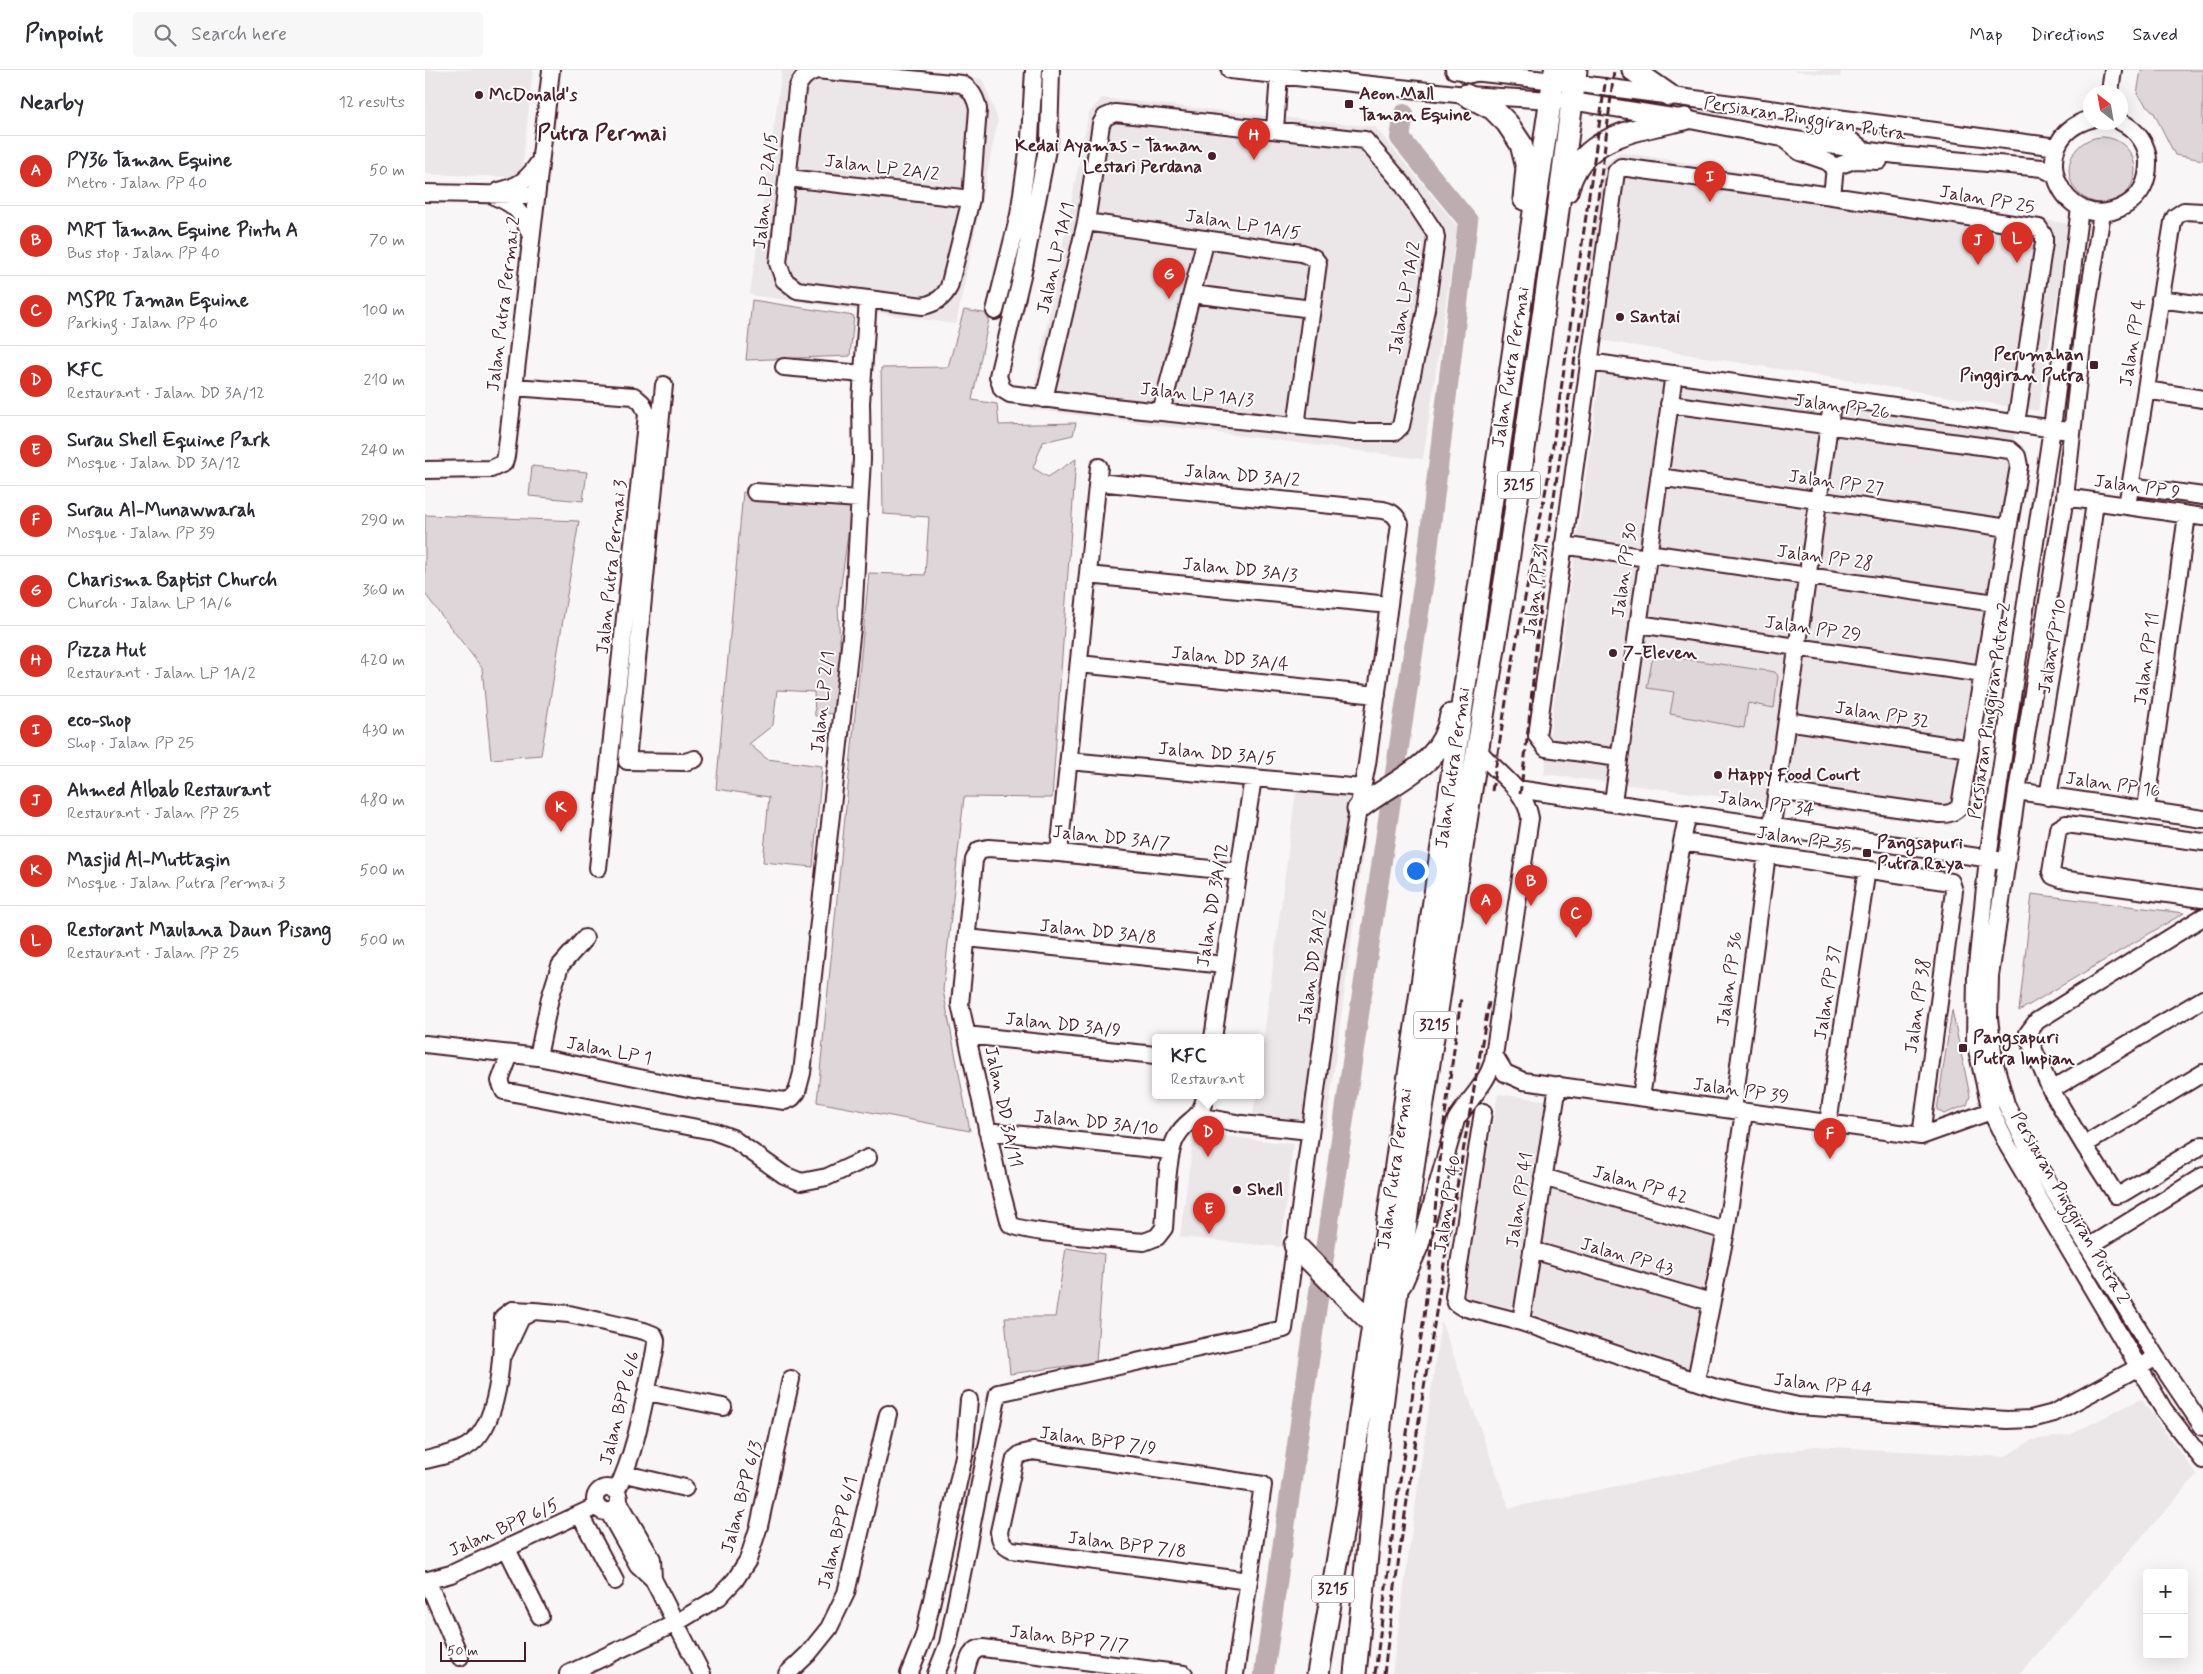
<!DOCTYPE html>
<html lang="en">
<head>
<meta charset="utf-8">
<style>
  body { margin:0; font-family:Mynerve,sans-serif; background:#f7f7f7; color:#2b2b33 }
  .controls { position:absolute; right:15px; bottom:15px; display:grid; overflow:hidden; border-radius:5px; box-shadow:0 5px 20px #0002 }
  .controls button { width:45px; height:45px; display:grid; place-items:center; padding:0; border:0; border-bottom:1px solid #e1e1e2; background:#fff; color:#2b2b33; font:25px sans-serif }
  .compass { position:absolute; left:1658px; top:15px; width:45px; height:45px; border-radius:50%; background:#fff; box-shadow:0 5px 20px #0002; rotate:329deg }
  .scale { position:absolute; left:15px; bottom:12px; width:86px; box-sizing:border-box; padding-left:5px; border:2px solid #4a1f2b; border-top:0; font-size:14px; line-height:18px; white-space:nowrap; color:#4a1f2b; -webkit-text-stroke:4px #fff; paint-order:stroke }
  .you { position:absolute; left:990px; top:800px; width:18px; height:18px; margin:-12px; border:4px solid #fff; border-radius:50%; background:#1a73e8; box-shadow:0 0 0 8px #1a73e833 }
  .badge { display:grid; place-items:center; width:32px; height:32px; border-radius:50%; background:#d93025; color:#fff; font-size:16px; font-weight:700 }
  .pin { position:absolute; translate:-50% -41px; filter:drop-shadow(0 1px 2px #0008) }
  .pin::after { content:''; position:absolute; top:26px; width:18px; height:15px; background:inherit; clip-path:polygon(0 0,100% 0,50% 100%) }
  .popup { position:absolute; left:727px; top:964px; width:112px; height:65px; box-sizing:border-box; display:grid; place-content:center; border-radius:5px; background:#fff; filter:drop-shadow(0 1px 4px #0005); font-size:16px; white-space:nowrap; color:#7c7c81 }
  .popup b { font-size:19px; color:#2b2b33 }
  .popup::after { content:''; position:absolute; left:50%; top:100%; margin-left:-10px; border:10px solid transparent; border-top-color:#fff }
  .list { margin:0; padding:0; list-style:none }
  h2 { display:flex; justify-content:space-between; align-items:center; height:65px; margin:0; padding:0 20px; font-size:21px }
  h2 small { font-size:16px; font-weight:400; color:#7c7c81 }
  .list li { display:grid; grid-template-columns:32px 1fr auto; gap:15px; align-items:center; box-sizing:border-box; height:70px; padding:0 20px; border-top:1px solid #e1e1e2 }
  .list b { display:block; font-size:19px; white-space:nowrap }
  .list p { margin:0; font-size:16px; white-space:nowrap; color:#7c7c81 }
  .list em { font-size:16px; font-style:normal; color:#7c7c81 }
  .icon { flex:none; width:28px; height:28px; fill:none; stroke:currentColor; stroke-width:2; stroke-linecap:round; stroke-linejoin:round }
  .map { position:relative; flex:none; width:1778px; height:1604px; overflow:hidden }
  header { display:flex; align-items:center; gap:30px; box-sizing:border-box; height:70px; padding:0 25px; background:#fff; border-bottom:1px solid #e1e1e2 }
  header strong { font-size:24px }
  nav { display:flex; gap:28px; margin-inline-start:auto; font-size:18px }
  .search { width:350px; height:45px; background:#f7f7f7; display:flex; align-items:center; gap:12px; box-sizing:border-box; padding:0 18px; border-radius:5px; color:#7c7c81; font-size:19px }
  main { display:flex }
  aside { flex:1; background:#fff }
  .map>svg:first-child { display:block }
</style>
</head>
<body>
<header>
<strong>Pinpoint</strong>
<div class="search"><svg class="icon" aria-label="search" viewBox="0 0 24 24"><circle cx="10" cy="10" r="6"/><path d="M15 15l6 6"/></svg>Search here</div>
<nav><a>Map</a><a>Directions</a><a>Saved</a></nav>
</header>
<main>
<aside>
<h2>Nearby<small>12 results</small></h2>
<ul class="list">
<li><span class="badge">A</span><div><b>PY36 Taman Equine</b><p>Metro · Jalan PP 40</p></div><em>50 m</em></li>
<li><span class="badge">B</span><div><b>MRT Taman Equine Pintu A</b><p>Bus stop · Jalan PP 40</p></div><em>70 m</em></li>
<li><span class="badge">C</span><div><b>MSPR Taman Equine</b><p>Parking · Jalan PP 40</p></div><em>100 m</em></li>
<li><span class="badge">D</span><div><b>KFC</b><p>Restaurant · Jalan DD 3A/12</p></div><em>210 m</em></li>
<li><span class="badge">E</span><div><b>Surau Shell Equine Park</b><p>Mosque · Jalan DD 3A/12</p></div><em>240 m</em></li>
<li><span class="badge">F</span><div><b>Surau Al-Munawwarah</b><p>Mosque · Jalan PP 39</p></div><em>290 m</em></li>
<li><span class="badge">G</span><div><b>Charisma Baptist Church</b><p>Church · Jalan LP 1A/6</p></div><em>360 m</em></li>
<li><span class="badge">H</span><div><b>Pizza Hut</b><p>Restaurant · Jalan LP 1A/2</p></div><em>420 m</em></li>
<li><span class="badge">I</span><div><b>eco-shop</b><p>Shop · Jalan PP 25</p></div><em>430 m</em></li>
<li><span class="badge">J</span><div><b>Ahmed Albab Restaurant</b><p>Restaurant · Jalan PP 25</p></div><em>480 m</em></li>
<li><span class="badge">K</span><div><b>Masjid Al-Muttaqin</b><p>Mosque · Jalan Putra Permai 3</p></div><em>500 m</em></li>
<li><span class="badge">L</span><div><b>Restorant Maulana Daun Pisang</b><p>Restaurant · Jalan PP 25</p></div><em>500 m</em></li>
</ul>
</aside>
<div class="map">
<svg width="1778" height="1604" viewBox="0 0 1778 1604">
  <rect width="100%" height="100%" fill="#f8f6f7"/>
  <filter id="ink" filterUnits="userSpaceOnUse"><feTurbulence type="fractalNoise" baseFrequency=".02" numOctaves="2"/><feDisplacementMap in="SourceGraphic" scale="10" xChannelSelector="R" yChannelSelector="G"/><feConvolveMatrix kernelMatrix="1 2 1 2 8 2 1 2 1" color-interpolation-filters="sRGB"/></filter>
  <g filter="url(#ink)">
    <path fill="#ebe6e8" d="M0 0H108L97 99 88 107 0 104Z
      M357 0H485L557 9 573 50 531 254 325 225Z
      M1367 0H1416L1415 7Z
      M677 28 950 57 1032 156 998 389 605 339 664 43Z
      M1195 82 1644 154 1613 341 1156 267 1177 97Z
      M1176 299 1590 360 1526 756 1119 704Z
      M871 721 922 725 944 739 901 1058 827 1051 831 1026H836V989Z
      M1073 1024 1125 1031 1112 1113 1293 1165 1268 1299 1092 1239 1038 1228Z
      M769 1063 868 1074 856 1177 755 1167Z
      M1016 1251 1084 1438 1390 1376 1579 1387 1607 1370 1644 1365 1716 1329 1772 1405 1594 1604H967Z"/>
    <path fill="#ded6d9" stroke="#947a82" d="M1716 0H1778V90L1750 85 1729 43 1712 24Z
      M1644 100a33 33 0 1 1 66 0a33 33 0 1 1-66 0Z
      M327 230 429 246 425 286 321 290Z
      M539 240 565 244 547 330 572 334 574 355 651 353 648 365 618 372 608 398 623 407 651 389 627 728 539 727 518 920 545 1061 392 1032 444 503 500 505 504 447 458 444 456 298 523 297Z
      M107 396 162 402 158 431 104 426Z
      M318 422 427 436 413 536 416 593 409 643 390 646 389 622 352 620 348 655 324 674 342 689 397 696 388 797 338 792 344 727 291 719Z
      M0 445 154 451 116 685 66 689 57 598 0 524Z
      M1233 585 1350 602 1353 606 1349 638 1323 633 1319 658 1245 644 1249 622 1222 618 1227 591Z
      M1607 824 1759 843 1594 941Z
      M1527 940 1545 1026 1542 1035 1519 1044 1512 1040Z
      M641 1178 679 1184 671 1292 585 1304 580 1247H630Z"/>
    <g fill="none" stroke-linecap="round" stroke-linejoin="round">
      <path stroke="#bdadb0" stroke-width="20" d="M839 1604 933 951 1001 496 1043 151 975 68 979 44"/>
      <g stroke="#4a1f2b" stroke-width="20">
        <path id="minor" d="M391 0 537 14C547 20 551 28 553 39L546 129 524 217C518 229 510 233 498 236L372 220 359 210 353 193 372 19C375 9 381 4 391 0Z
          M805 0 1041 25 1146 31 1260 49 1357 68 1472 85 1617 98 1629 104
          M1029 0 1148 13 1632 77
          M1685 22 1688 0
          M1390 45 1392 57 1397 60 1418 65 1435 77
          M1666 49C1594 69 1639 171 1701 135 1716 126 1723 111 1723 94 1724 75 1711 59 1696 52
          M850 59 854 5
          M1360 70 1375 82 1401 91 1410 97
          M1410 97 1429 90 1454 91
          M363 108 546 129
          M74 121C95 116 103 109 115 91
          M0 123 111 125
          M1407 126 1410 97
          M71 127C94 136 97 145 106 166
          M1655 138 1627 358 1563 788 1551 906 1550 971 1566 1041 1583 1076 1739 1340 1778 1390
          M1677 143 1659 256 1640 427 1592 721 1565 906 1564 948 1569 991 1581 1034 1604 1081 1731 1287 1778 1357
          M661 152 877 183 889 188 893 193 871 356
          M767 224 887 239
          M1735 229 1778 235
          M570 241 594 145 605 68 609 0
          M1164 292 1637 360
          M359 297 438 304
          M239 315 202 691 260 692 270 689
          M89 317 209 326 217 333 222 344 173 798
          M1721 320 1778 329
          M619 329 661 152 676 54 680 47 690 43 940 70 977 113 1010 163 1011 168 1001 239 976 356 970 362H928L679 336 585 324 577 319 573 306 599 197 624 69 626 0
          M1244 334 1585 380 1592 386 1594 396 1535 736C1529 743 1524 744 1515 744L1352 721
          M736 342 781 169
          M0 400 66 399 79 393 81 386 126 0
          M1234 407 1583 458
          M1705 416 1778 426
          M330 422 434 429
          M1640 427 1778 447
          M1702 436 1748 152 1750 147 1759 141 1778 142
          M1138 475 1222 488
          M1223 483 1570 533
          M663 505 964 535
          M1213 554 1558 604
          M654 594 952 625
          M1362 651 1545 679
          M1194 688 1121 678 1112 666 1191 102 1196 97 1407 126 1614 158 1619 166V173L1591 353
          M644 691 937 718
          M1092 719 1573 790
          M1592 721 1778 749
          M1623 727 1658 521 1670 432
          M1188 732 1249 304
          M1721 739 1762 445
          M1347 755 1408 327
          M1257 772 1526 812 1529 821 1496 1066
          M1778 772 1641 754 1633 759 1626 802 1628 806 1636 809 1778 829
          M634 783 674 397
          M1778 847 1612 951 1603 963 1607 976 1626 1020 1659 1075 1691 1125 1698 1123 1778 1075
          M542 868 799 895
          M541 965 730 985
          M788 968 828 708
          M0 974 113 987 268 1019 360 1031 367 1028 372 1022 377 1003 428 549 437 389 436 333 443 229
          M85 984 75 1011 79 1021 288 1061 307 1068 359 1105 376 1112 402 1107 443 1088
          M1069 985 1080 1003 1098 1011 1496 1066 1566 1041
          M113 987 125 928 135 896 160 868
          M1626 1020 1778 929
          M780 1026C776 1051 763 1047 752 1066 741 1083 741 1136 739 1158L732 1167 719 1172C698 1170 595 1163 585 1154L573 1109 535 934 549 790 554 780 563 778 634 783 814 802
          M1216 1027 1257 772 1263 743
          M1308 1040 1342 784
          M1058 1042 1029 1226 1031 1233 1037 1237 1096 1252 1291 1318 1373 1336 1582 1350 1606 1349 1629 1343 1723 1292
          M773 1046 817 1054 885 1061
          M1403 1053 1442 799
          M562 1061 746 1081
          M1659 1075 1778 1003
          M1118 1107 1301 1161
          M1663 1177 1778 1106
          M1107 1180 1286 1232
          M978 1215 995 1176 1031 1050C1043 1030 1061 1015 1068 992L1105 748C1100 718 1071 703 1053 680
          M1096 1252 1133 1015
          M80 1282 96 1248 109 1241
          M1271 1310 1301 1161 1319 1042
          M222 1322 298 1337
          M0 1390C13 1387 29 1384 41 1377 76 1357 77 1284 78 1247L87 1240 109 1241 144 1244 219 1261 229 1265 231 1270C231 1281 227 1293 225 1304 217 1343 209 1386 191 1422
          M200 1404 260 1418
          M170 1430a12 12 0 1 1 24 0a12 12 0 1 1-24 0Z
          M194 1432 227 1489 228 1509
          M183 1441 213 1495 228 1509 277 1604
          M155 1445 190 1511
          M82 1479 115 1546
          M2 1510 35 1587
          M0 1511 26 1504 172 1436
          M143 1604 251 1553 294 1527 310 1510 323 1490 334 1456 366 1309
          M362 1604 383 1584 404 1558 421 1523 463 1344
          M484 1604 499 1566 539 1386 544 1330
          M511 1604 523 1574 573 1323 859 1259 907 901 933 739 942 694 975 454C971 445 967 442 958 440L672 412
          M540 1604C543 1593 544 1579 558 1578L759 1604
          M810 1604 838 1415 608 1381 596 1384 590 1389 574 1462C575 1471 578 1476 587 1480L824 1511"/>
      </g>
      <g stroke="#4a1f2b" stroke-width="25">
        <path id="major" d="M1208 0 1244 25
          M1043 2 1052 0
          M1041 25 1068 39 1082 53 1096 74 1102 98 1099 129
          M1142 121C1144 115 1146 108 1149 103 1167 64 1223 57 1260 49
          M933 739C969 709 1017 698 1026 645
          M870 1175 947 1253
          M893 1604 922 1435C990 956 1059 478 1130 0
          M930 1604 957 1336 989 1091 1044 732 1081 505 1132 148 1151 0"/>
      </g>
      <use href="#minor" stroke="#fff" stroke-width="16"/>
      <use href="#major" stroke="#fff" stroke-width="21"/>
      <path stroke="#4a1f2b" stroke-width="3" stroke-dasharray="8 4" stroke-linecap="butt" d="M1067 721 1085 606 1124 403 1181 7
        M1095 724C1108 635 1112 544 1125 454 1147 302 1172 152 1189 0
        M950 1604 970 1445 999 1247 1019 1053 1036 928
        M959 1604C986 1378 1025 1156 1064 932"/>
    </g>
  </g>
  <g fill="#4a1f2b" stroke="#fff" stroke-width="2">
    <circle cx="54" cy="25" r="5"/>
    <rect x="919" y="29" width="10" height="10" rx="2.5"/>
    <circle cx="787" cy="86" r="5"/>
    <circle cx="1195" cy="247" r="5"/>
    <rect x="1664" y="290" width="10" height="10" rx="2.5"/>
    <circle cx="1188" cy="583" r="5"/>
    <circle cx="1293" cy="705" r="5"/>
    <rect x="1437" y="778" width="10" height="10" rx="2.5"/>
    <rect x="1533" y="973" width="10" height="10" rx="2.5"/>
    <circle cx="812" cy="1120" r="5"/>
  </g>
  <g text-anchor="middle" dominant-baseline="central" stroke-width="4" stroke-linejoin="round" paint-order="stroke">
    <g fill="#fff" stroke="#80626b" stroke-width="1">
      <rect x="1073" y="401.5" width="42" height="27" rx="4"/>
      <rect x="989" y="941.5" width="42" height="27" rx="4"/>
      <rect x="887" y="1505.5" width="42" height="27" rx="4"/>
    </g>
    <g font-size="16" font-weight="bold" fill="#4a1f2b">
      <text x="1094" y="415">3215</text>
      <text x="1010" y="955">3215</text>
      <text x="908" y="1519">3215</text>
    </g>
    <g font-size="18" font-weight="bold" fill="#4a1f2b" stroke="#fff" text-anchor="start">
      <text x="934" y="24">Aeon Mall<tspan x="934" dy="21">Taman Equine</tspan></text>
      <text x="64" y="25">McDonald's</text>
      <text x="777" y="76" text-anchor="end">Kedai Ayamas - Taman<tspan x="777" dy="21">Lestari Perdana</tspan></text>
      <text x="1205" y="247">Santai</text>
      <text x="1659" y="285" text-anchor="end">Perumahan<tspan x="1659" dy="21">Pinggiran Putra</tspan></text>
      <text x="1198" y="583">7-Eleven</text>
      <text x="1303" y="705">Happy Food Court</text>
      <text x="1452" y="773">Pangsapuri<tspan x="1452" dy="21">Putra Raya</tspan></text>
      <text x="1548" y="968">Pangsapuri<tspan x="1548" dy="21">Putra Impian</tspan></text>
      <text x="822" y="1120">Shell</text>
    </g>
    <g font-size="18" fill="#4a1f2b" stroke="#fff">
      <text transform="translate(1380 49) rotate(9)">Persiaran Pinggiran Putra</text>
      <text transform="translate(457 98) rotate(7)">Jalan LP 2A/2</text>
      <text transform="translate(341 121) rotate(-84)">Jalan LP 2A/5</text>
      <text transform="translate(1562 130) rotate(10)">Jalan PP 25</text>
      <text transform="translate(818 155) rotate(9)">Jalan LP 1A/5</text>
      <text transform="translate(631 188) rotate(-77)">Jalan LP 1A/1</text>
      <text transform="translate(980 228) rotate(-80)">Jalan LP 1A/2</text>
      <text transform="translate(79 234) rotate(-83)">Jalan Putra Permai 2</text>
      <text transform="translate(1708 273) rotate(-81)">Jalan PP 4</text>
      <text transform="translate(1086 297) rotate(-81)">Jalan Putra Permai</text>
      <text transform="translate(772 325) rotate(6)">Jalan LP 1A/3</text>
      <text transform="translate(1417 337) rotate(8)">Jalan PP 26</text>
      <text transform="translate(817 406) rotate(5)">Jalan DD 3A/2</text>
      <text transform="translate(1411 413) rotate(8)">Jalan PP 27</text>
      <text transform="translate(1712 417) rotate(8)">Jalan PP 9</text>
      <text transform="translate(1400 488) rotate(8)">Jalan PP 28</text>
      <text transform="translate(187 497) rotate(-84)">Jalan Putra Permai 3</text>
      <text transform="translate(815 500) rotate(6)">Jalan DD 3A/3</text>
      <text transform="translate(1200 500) rotate(-82)">Jalan PP 30</text>
      <text transform="translate(1111 520) rotate(-82)">Jalan PP 31</text>
      <text transform="translate(1388 559) rotate(8)">Jalan PP 29</text>
      <text transform="translate(1628 576) rotate(-80)">Jalan PP 10</text>
      <text transform="translate(805 589) rotate(6)">Jalan DD 3A/4</text>
      <text transform="translate(1722 589) rotate(-82)">Jalan PP 11</text>
      <text transform="translate(398 632) rotate(-84)">Jalan LP 2/1</text>
      <text transform="translate(1565 641) rotate(-82)">Persiaran Pinggiran Putra 2</text>
      <text transform="translate(1457 645) rotate(9)">Jalan PP 32</text>
      <text transform="translate(792 684) rotate(5)">Jalan DD 3A/5</text>
      <text transform="translate(1028 698) rotate(-82)">Jalan Putra Permai</text>
      <text transform="translate(1688 715) rotate(8)">Jalan PP 16</text>
      <text transform="translate(1341 734) rotate(8)">Jalan PP 34</text>
      <text transform="translate(686 768) rotate(6)">Jalan DD 3A/7</text>
      <text transform="translate(1379 770) rotate(9)">Jalan PP 35</text>
      <text transform="translate(788 835) rotate(-81)">Jalan DD 3A/12</text>
      <text transform="translate(673 862) rotate(6)">Jalan DD 3A/8</text>
      <text transform="translate(888 897) rotate(-82)">Jalan DD 3A/2</text>
      <text transform="translate(1305 909) rotate(-82)">Jalan PP 36</text>
      <text transform="translate(1403 923) rotate(-81)">Jalan PP 37</text>
      <text transform="translate(1493 936) rotate(-82)">Jalan PP 38</text>
      <text transform="translate(638 955) rotate(6)">Jalan DD 3A/9</text>
      <text transform="translate(184 981) rotate(11)">Jalan LP 1</text>
      <text transform="translate(1316 1021) rotate(8)">Jalan PP 39</text>
      <text transform="translate(578 1037) rotate(78)">Jalan DD 3A/11</text>
      <text transform="translate(671 1053) rotate(6)">Jalan DD 3A/10</text>
      <text transform="translate(970 1099) rotate(-82)">Jalan Putra Permai</text>
      <text transform="translate(1215 1115) rotate(16)">Jalan PP 42</text>
      <text transform="translate(1095 1130) rotate(-81)">Jalan PP 41</text>
      <text transform="translate(1023 1134) rotate(-81)">Jalan PP 40</text>
      <text transform="translate(1645 1138) rotate(60)">Persiaran Pinggiran Putra 2</text>
      <text transform="translate(1202 1187) rotate(16)">Jalan PP 43</text>
      <text transform="translate(1398 1315) rotate(6)">Jalan PP 44</text>
      <text transform="translate(195 1338) rotate(-76)">Jalan BPP 6/6</text>
      <text transform="translate(673 1371) rotate(8)">Jalan BPP 7/9</text>
      <text transform="translate(317 1427) rotate(-75)">Jalan BPP 6/3</text>
      <text transform="translate(79 1458) rotate(-24)">Jalan BPP 6/5</text>
      <text transform="translate(413 1463) rotate(-76)">Jalan BPP 6/1</text>
      <text transform="translate(702 1475) rotate(7)">Jalan BPP 7/8</text>
      <text transform="translate(644 1569) rotate(7)">Jalan BPP 7/7</text>
    </g>
    <g font-size="22" font-weight="bold" fill="#4a1f2b" stroke="#fff">
      <text x="177" y="64">Putra Permai</text>
    </g>
  </g>
</svg>
<div class="controls">
<button>+</button>
<button>−</button>
</div>
<svg class="compass" viewBox="-18 -18 36 36"><path d="M0-13l5 13h-10z" fill="#e53935"/><path d="M0 13l5-13h-10z" fill="#7c7c81"/></svg>
<div class="scale">50 m</div>
<div class="you"></div>
<div class="pin badge" style="left:1061px;top:855px">A</div>
<div class="pin badge" style="left:1106px;top:836px">B</div>
<div class="pin badge" style="left:1151px;top:868px">C</div>
<div class="pin badge" style="left:783px;top:1087px">D</div>
<div class="popup"><b>KFC</b>Restaurant</div>
<div class="pin badge" style="left:784px;top:1164px">E</div>
<div class="pin badge" style="left:1405px;top:1089px">F</div>
<div class="pin badge" style="left:744px;top:229px">G</div>
<div class="pin badge" style="left:829px;top:90px">H</div>
<div class="pin badge" style="left:1285px;top:132px">I</div>
<div class="pin badge" style="left:1553px;top:195px">J</div>
<div class="pin badge" style="left:136px;top:762px">K</div>
<div class="pin badge" style="left:1592px;top:193px">L</div>
</div>
</main>
</body>
</html>
